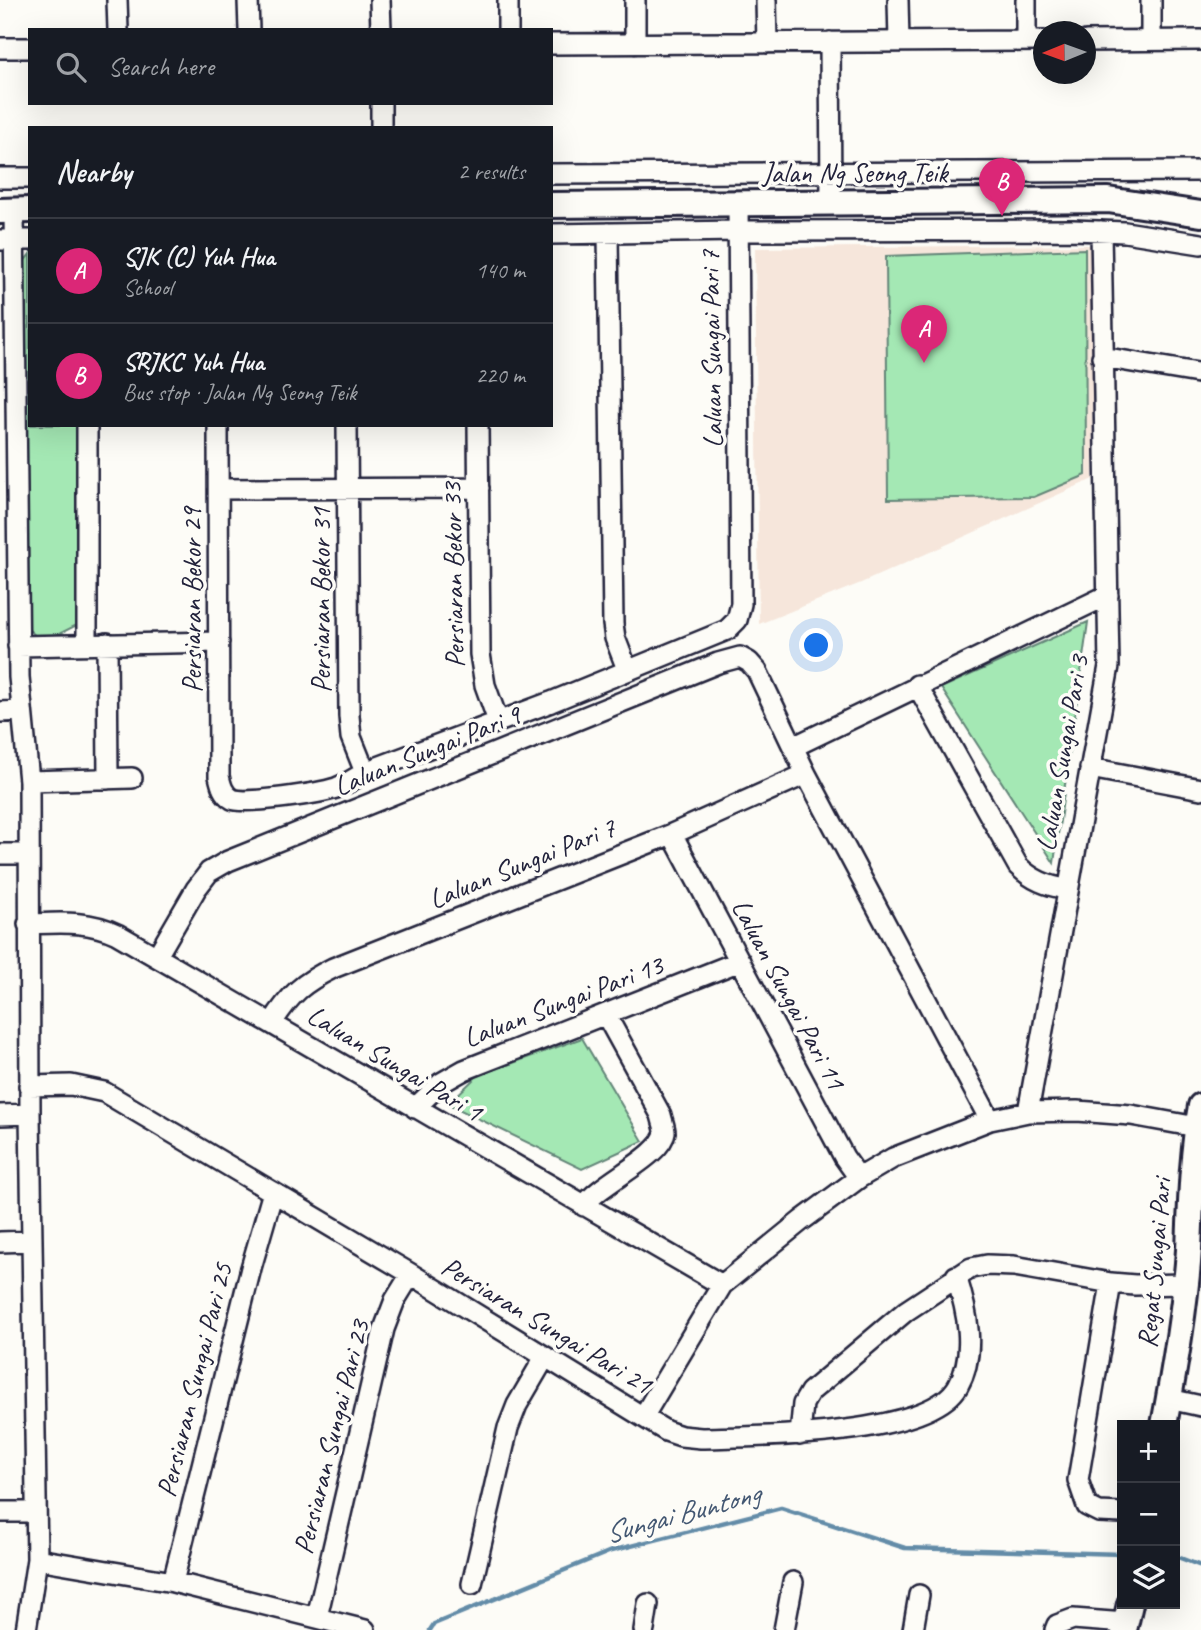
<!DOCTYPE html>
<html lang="en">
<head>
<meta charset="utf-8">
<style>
  body { margin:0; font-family:Caveat,sans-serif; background:#20242c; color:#f1f3f6 }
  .controls { position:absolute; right:21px; bottom:21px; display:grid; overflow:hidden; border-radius:0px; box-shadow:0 7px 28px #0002 }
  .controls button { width:63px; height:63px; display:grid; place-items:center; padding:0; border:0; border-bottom:2px solid #363941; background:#171b24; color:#f1f3f6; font:35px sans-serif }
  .compass { position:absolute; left:1033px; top:21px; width:63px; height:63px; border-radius:50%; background:#171b24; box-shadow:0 7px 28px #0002; rotate:269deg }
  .you { position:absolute; left:817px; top:646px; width:24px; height:24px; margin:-18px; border:5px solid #fff; border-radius:50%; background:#1a73e8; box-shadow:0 0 0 10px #1a73e833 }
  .badge { display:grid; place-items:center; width:46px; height:46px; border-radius:50%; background:#db2777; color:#fff; font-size:23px; font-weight:700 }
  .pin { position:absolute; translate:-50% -58px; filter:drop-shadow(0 2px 4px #0008) }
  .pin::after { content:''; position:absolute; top:37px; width:24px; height:21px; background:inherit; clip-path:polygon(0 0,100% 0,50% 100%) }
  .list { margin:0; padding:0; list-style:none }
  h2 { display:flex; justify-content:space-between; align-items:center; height:91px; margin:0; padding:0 28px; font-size:30px }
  h2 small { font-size:23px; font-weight:400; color:#9ea1a6 }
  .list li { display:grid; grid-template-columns:46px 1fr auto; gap:21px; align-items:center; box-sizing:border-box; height:105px; padding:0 28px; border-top:2px solid #363941 }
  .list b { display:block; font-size:26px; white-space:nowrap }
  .list p { margin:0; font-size:23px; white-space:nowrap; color:#9ea1a6 }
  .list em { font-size:23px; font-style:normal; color:#9ea1a6 }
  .icon { flex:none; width:38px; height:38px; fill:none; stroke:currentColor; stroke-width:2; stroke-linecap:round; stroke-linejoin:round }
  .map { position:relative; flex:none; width:1201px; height:1630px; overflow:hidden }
  .search { position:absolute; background:#171b24; box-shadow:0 7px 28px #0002; left:28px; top:28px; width:525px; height:77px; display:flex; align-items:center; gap:18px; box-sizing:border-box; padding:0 24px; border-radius:0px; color:#9ea1a6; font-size:26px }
  .panel { position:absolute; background:#171b24; box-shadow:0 7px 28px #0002; left:28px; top:126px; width:525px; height:301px; border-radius:0px }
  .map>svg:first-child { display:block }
</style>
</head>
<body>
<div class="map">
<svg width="1201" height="1630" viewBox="0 0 1201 1630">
  <rect width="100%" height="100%" fill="#fdfcf7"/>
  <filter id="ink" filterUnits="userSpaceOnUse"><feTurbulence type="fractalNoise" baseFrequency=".0143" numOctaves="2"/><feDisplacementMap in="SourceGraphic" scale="14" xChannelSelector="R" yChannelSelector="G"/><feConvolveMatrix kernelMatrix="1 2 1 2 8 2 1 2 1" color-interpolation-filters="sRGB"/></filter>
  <g filter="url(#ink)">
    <path fill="#f6e6db" d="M1092 245 1093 479 861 583 759 624 755 248Z"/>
    <path fill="#a4e8b4" stroke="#638578" stroke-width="2" d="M1085 249 1086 475 1034 497 888 499 886 256Z
      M30 254V425H78L81 623 53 637 38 638 26 627 24 262Z
      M1088 622 1054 863 941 688Z
      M582 1038 643 1141 582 1169 448 1104 477 1076Z"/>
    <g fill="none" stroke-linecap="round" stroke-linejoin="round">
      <path stroke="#648ca8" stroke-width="4.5" d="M1175 1556 1201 1566
        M430 1630 434 1624 611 1551 781 1508 905 1548 1122 1554"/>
      <g stroke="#22223b" stroke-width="24">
        <path id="minor" d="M117 0 118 30
          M248 0 249 30
          M380 0 381 30
          M508 0V30
          M635 0V44
          M766 0 767 43
          M898 0 899 42
          M1026 0V41
          M1151 0V40
          M1086 41 1201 40
          M830 42 831 202
          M551 44 1044 41
          M0 48H30
          M381 128V103
          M551 174 1201 171
          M0 178H30
          M14 210 19 677 29 781 30 1114 37 1559 26 1630
          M608 233 613 624 615 638 627 669
          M551 234 738 231 1073 230 1125 232 1201 244
          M0 240H30
          M1102 357 1198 373
          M87 425V644
          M218 425 219 776C221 785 223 794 232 799 245 805 321 793 336 788 346 784 356 778 365 772L551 702 727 630 737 620 741 604 738 203
          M347 425 349 716 351 737 365 772
          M478 425 480 654 485 685 498 721
          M219 489 479 488
          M107 643 108 779
          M18 646 219 642
          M917 685 1018 866C1032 880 1047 886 1067 889
          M0 712 22 711
          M793 747 1108 595
          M1090 768 1201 789
          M29 781 132 778
          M672 834 844 1157 859 1178
          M0 854H29
          M28 924C59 923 88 920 117 934L722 1285
          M157 956 196 889 209 872 228 861 718 663 740 657 749 662 757 671 806 774 990 1120
          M272 1023C291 993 303 983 333 968L672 834 806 774
          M29 1086 71 1085 104 1092 411 1274 666 1431 681 1436 701 1438C757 1436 928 1438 958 1386 977 1353 967 1310 956 1276
          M415 1108 441 1083 464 1070 740 961
          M1028 1112 1109 666 1101 231
          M0 1115 30 1114
          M584 1206C600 1182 662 1157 665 1132 665 1127 662 1120 661 1115L606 1015
          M0 1242 31 1241
          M1111 1283 1078 1480 1087 1506 1099 1512 1122 1513
          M1169 1399 1201 1406
          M643 1417 722 1285 801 1221 859 1178 893 1158 990 1120 1028 1112 1077 1111 1131 1115 1197 1127
          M800 1435 803 1404 810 1392 906 1311 971 1268 987 1265 1014 1266 1111 1283 1135 1285 1185 1284
          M0 1512H36
          M37 1559 173 1582 365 1630
          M173 1582 251 1268 273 1192
          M472 1584 508 1428 517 1405 545 1357
          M317 1617 384 1329 395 1300 411 1274
          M644 1630 648 1604
          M784 1630 793 1582
          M913 1630 919 1595
          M1055 1630 1057 1625 1073 1619 1125 1623"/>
      </g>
      <g stroke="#22223b" stroke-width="30">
        <path id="major" d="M551 205 1108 200 1201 214
          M0 211 30 210
          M1164 1425C1175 1367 1185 1309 1189 1250 1191 1201 1192 1154 1201 1106
          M1124 1630 1130 1604"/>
      </g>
      <use href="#minor" stroke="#fdfcf7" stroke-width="19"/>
      <use href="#major" stroke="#fdfcf7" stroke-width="24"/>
    </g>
  </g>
  <g text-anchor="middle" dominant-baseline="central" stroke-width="7" stroke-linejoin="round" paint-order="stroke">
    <g font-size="28" fill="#22223b" stroke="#fdfcf7">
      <text x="855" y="172">Jalan Ng Seong Teik</text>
      <text transform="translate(711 349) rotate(-91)">Laluan Sungai Pari 7</text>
      <text transform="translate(453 575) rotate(-91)">Persiaran Bekor 33</text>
      <text transform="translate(191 600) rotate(-90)">Persiaran Bekor 29</text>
      <text transform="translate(320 600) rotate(-90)">Persiaran Bekor 31</text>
      <text transform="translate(427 750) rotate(-22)">Laluan Sungai Pari 9</text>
      <text transform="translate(1062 753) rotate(-80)">Laluan Sungai Pari 3</text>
      <text transform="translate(522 863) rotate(-22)">Laluan Sungai Pari 7</text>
      <text transform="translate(789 994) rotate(62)">Laluan Sungai Pari 11</text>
      <text transform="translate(563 1001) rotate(-21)">Laluan Sungai Pari 13</text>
      <text transform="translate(395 1063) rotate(31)">Laluan Sungai Pari 1</text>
      <text transform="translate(1154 1263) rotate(-85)">Regat Sungai Pari</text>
      <text transform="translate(547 1325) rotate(31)">Persiaran Sungai Pari 21</text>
      <text transform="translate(194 1380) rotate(-76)">Persiaran Sungai Pari 25</text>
      <text transform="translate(331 1437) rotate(-76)">Persiaran Sungai Pari 23</text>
    </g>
    <g font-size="30" font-style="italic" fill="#435772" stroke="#fdfcf7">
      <text transform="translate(682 1513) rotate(-15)">Sungai Buntong</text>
    </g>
  </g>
</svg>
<div class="controls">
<button>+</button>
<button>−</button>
<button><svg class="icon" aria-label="layers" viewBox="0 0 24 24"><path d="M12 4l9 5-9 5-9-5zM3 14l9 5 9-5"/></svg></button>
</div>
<svg class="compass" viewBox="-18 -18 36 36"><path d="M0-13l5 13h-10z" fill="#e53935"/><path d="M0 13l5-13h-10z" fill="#9ea1a6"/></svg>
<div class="you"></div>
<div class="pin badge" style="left:924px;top:363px">A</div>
<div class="pin badge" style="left:1002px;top:216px">B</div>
<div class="search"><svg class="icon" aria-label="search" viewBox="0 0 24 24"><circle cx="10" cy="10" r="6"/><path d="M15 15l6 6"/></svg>Search here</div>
<section class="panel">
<h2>Nearby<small>2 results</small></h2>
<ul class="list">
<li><span class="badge">A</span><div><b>SJK (C) Yuh Hua</b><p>School</p></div><em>140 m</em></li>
<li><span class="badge">B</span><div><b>SRJKC Yuh Hua</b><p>Bus stop · Jalan Ng Seong Teik</p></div><em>220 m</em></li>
</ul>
</section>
</div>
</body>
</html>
